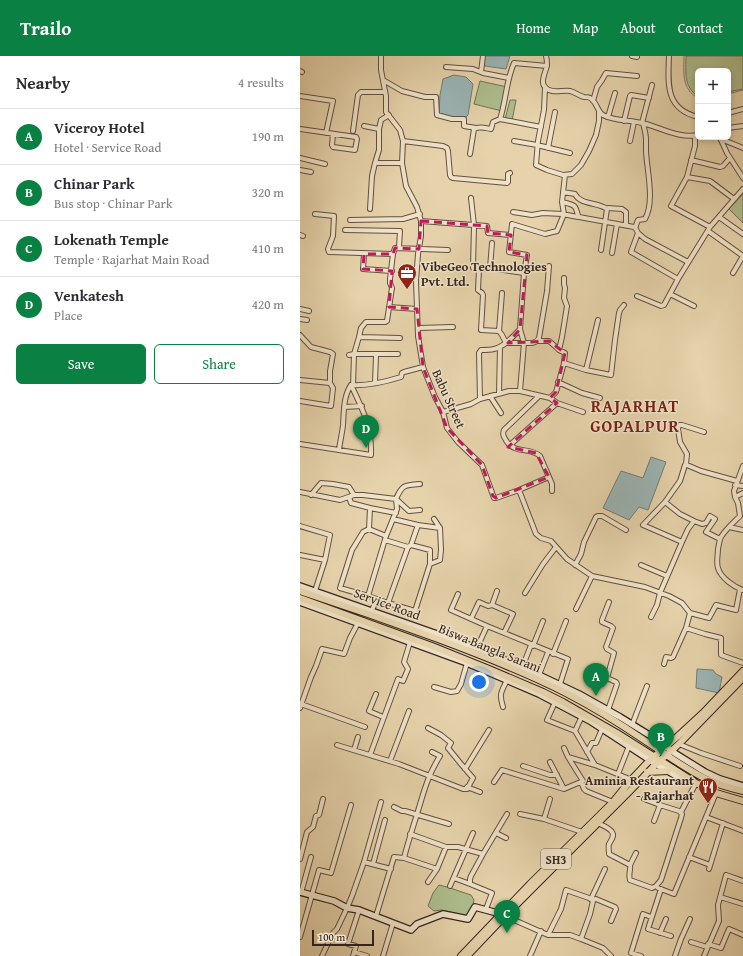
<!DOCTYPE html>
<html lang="en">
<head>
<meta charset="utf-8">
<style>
  body { margin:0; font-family:"Gentium Book Plus",serif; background:#f7f7f7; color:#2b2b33 }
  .controls { position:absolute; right:12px; top:12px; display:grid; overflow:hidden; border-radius:6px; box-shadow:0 2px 6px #0003 }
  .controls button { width:36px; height:36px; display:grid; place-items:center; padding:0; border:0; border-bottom:1px solid #e1e1e2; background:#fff; color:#2b2b33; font:20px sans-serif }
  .scale { position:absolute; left:12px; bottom:10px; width:62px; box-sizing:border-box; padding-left:4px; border:2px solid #36261e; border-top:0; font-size:11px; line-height:14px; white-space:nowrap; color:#36261e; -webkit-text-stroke:3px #efe2c8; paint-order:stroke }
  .you { position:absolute; left:179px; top:626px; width:14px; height:14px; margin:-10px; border:3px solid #fff; border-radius:50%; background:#1a73e8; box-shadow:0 0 0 6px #1a73e833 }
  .badge { display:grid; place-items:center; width:26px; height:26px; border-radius:50%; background:#0b8043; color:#fff; font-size:13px; font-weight:700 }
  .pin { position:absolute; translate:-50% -33px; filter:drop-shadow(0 1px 2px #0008) }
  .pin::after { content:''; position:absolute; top:21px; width:14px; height:12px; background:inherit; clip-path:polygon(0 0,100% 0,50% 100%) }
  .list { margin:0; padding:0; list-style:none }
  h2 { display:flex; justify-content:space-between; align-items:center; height:52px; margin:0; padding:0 16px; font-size:17px }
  h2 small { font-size:13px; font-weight:400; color:#7c7c81 }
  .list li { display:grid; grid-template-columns:26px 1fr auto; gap:12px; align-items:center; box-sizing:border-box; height:56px; padding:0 16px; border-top:1px solid #e1e1e2 }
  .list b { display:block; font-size:15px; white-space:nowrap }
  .list p { margin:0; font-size:13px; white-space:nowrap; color:#7c7c81 }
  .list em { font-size:13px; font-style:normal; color:#7c7c81 }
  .actions { display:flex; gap:8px; padding:12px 16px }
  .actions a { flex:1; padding:9px 0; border:1px solid #0b8043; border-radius:6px; text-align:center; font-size:14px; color:#0b8043 }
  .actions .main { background:#0b8043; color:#fff }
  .map { position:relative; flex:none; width:443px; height:900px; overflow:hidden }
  header { display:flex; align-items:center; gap:24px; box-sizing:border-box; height:56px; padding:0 20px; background:#0b8043; color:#fff }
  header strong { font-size:19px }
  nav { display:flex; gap:22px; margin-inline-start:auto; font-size:14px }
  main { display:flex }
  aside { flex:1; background:#fff }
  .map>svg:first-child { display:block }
</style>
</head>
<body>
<header>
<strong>Trailo</strong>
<nav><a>Home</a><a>Map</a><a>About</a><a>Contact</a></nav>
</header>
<main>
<aside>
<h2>Nearby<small>4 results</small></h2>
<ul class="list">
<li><span class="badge">A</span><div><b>Viceroy Hotel</b><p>Hotel · Service Road</p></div><em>190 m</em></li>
<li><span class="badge">B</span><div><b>Chinar Park</b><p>Bus stop · Chinar Park</p></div><em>320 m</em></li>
<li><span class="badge">C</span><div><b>Lokenath Temple</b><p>Temple · Rajarhat Main Road</p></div><em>410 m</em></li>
<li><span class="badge">D</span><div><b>Venkatesh</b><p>Place</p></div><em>420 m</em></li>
</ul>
<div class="actions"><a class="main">Save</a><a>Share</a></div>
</aside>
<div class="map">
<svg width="443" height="900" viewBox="0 0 443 900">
  <rect width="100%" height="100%" fill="#e6d3ab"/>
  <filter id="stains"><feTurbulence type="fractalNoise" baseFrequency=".005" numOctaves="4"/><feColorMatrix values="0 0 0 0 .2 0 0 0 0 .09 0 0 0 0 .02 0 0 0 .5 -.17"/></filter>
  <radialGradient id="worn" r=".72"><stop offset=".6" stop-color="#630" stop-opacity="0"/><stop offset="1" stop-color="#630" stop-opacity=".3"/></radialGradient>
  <path fill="#aebe8e" stroke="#727256" d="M386 0H443V33L428 36V15H398V40C383 31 386 15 386 0Z
    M180 25 207 31 202 55 174 48Z
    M210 44H216L212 65 205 63Z
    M443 138V167L429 153Z
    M139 829 147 831 171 839 174 844 173 849 167 860 142 854 134 855 128 850 133 837Z"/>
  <path fill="#9bb5b5" stroke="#737c79" d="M185 0H210L206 13 185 10 184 7Z
    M154 19 166 21 173 28 168 59 166 61 154 62 140 59 139 57 140 39 143 23Z
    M351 401 366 406 348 454 339 451 329 464 303 452 321 415 343 422Z
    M397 613 413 614 416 618 422 621 419 637 396 632Z"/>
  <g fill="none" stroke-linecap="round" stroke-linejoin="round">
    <path stroke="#737c79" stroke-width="1" d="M384 0C384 16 381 33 398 42
      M428 38 443 34"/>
    <g stroke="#625141" stroke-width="6">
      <path id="street" d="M81 0V14L86 40V56L100 74 103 85 102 107 106 130 117 151 121 165V180L118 198 116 225 118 280 123 311 135 341 143 356 147 372 158 386 182 409 194 442H196L219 434 236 478 241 482 251 485 267 503 292 520 345 531 369 540 382 547 390 557 386 572 405 578 421 582V599L443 607
        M246 0C247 3 247 6 247 9 246 16 239 27 246 32 252 38 262 34 270 35 275 36 279 40 284 41 285 41 289 41 290 42 297 46 297 55 303 59 314 65 329 64 342 67 360 71 379 83 398 79
        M332 0 337 1
        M369 0C368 28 365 53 398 61
        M146 11 173 13 183 17 209 22
        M0 15 2 16
        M181 16 183 0
        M83 24 102 35 125 41H136L137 59 152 63H164V70L176 72
        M245 32 244 54 238 85 236 109 247 114 263 119 272 118 281 109 289 95 296 79 299 65V55
        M0 40 33 45 26 77
        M293 45 297 31 302 24 306 17 337 20
        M428 57 443 53
        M308 61 315 37
        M324 65 330 40 331 39 349 42
        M342 67 352 29
        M64 70 79 73
        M241 71 200 63C206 45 206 25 214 7L247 10
        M428 72 443 70
        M0 73 56 81 57 83 55 94 33 91 32 89 33 78
        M53 75 58 39 61 36H85
        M395 80V90L387 121 371 150 410 171
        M421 83 443 92
        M421 84 427 97 443 122
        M103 85 143 90 147 92 148 95 150 119 151 121 153 122 207 127 208 126V118L210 117
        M214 85 237 89 270 97
        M330 85 334 66
        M248 92 255 56
        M170 98 174 73C179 70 185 72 191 73L193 66 200 63
        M0 102 25 108
        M391 104 420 111 423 110 430 102
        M75 107 79 94V73L81 64 89 59
        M0 114 11 116
        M265 119 262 146C266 147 273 148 275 151 277 154 277 158 279 161L334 171 336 173 338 177 345 183 388 206
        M387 121 410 125 434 143
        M263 136 275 138C280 149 298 146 307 153
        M171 142 174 169 173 212 179 213 190 212 224 217
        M70 153 72 120 75 107H102
        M213 156 232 159 243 157 262 158 278 161
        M15 158 34 160 33 180 28 193 29 196 93 198
        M419 161 443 178
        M50 164 103 163 120 158
        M121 165 187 170 188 177 211 179
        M335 172 338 164 345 163C355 146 347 115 346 95 346 91 346 87 346 83 346 78 344 72 343 67
        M45 174 100 175 99 191
        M408 175 443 200
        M338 177 331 196 378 223
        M0 179 3 180
        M301 194 307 153 308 152 322 153 326 156V169
        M312 197 317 168
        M64 198 63 213 92 215
        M190 212 192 187
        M179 213 178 234 182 237 183 239 181 274 199 275 202 279 206 287H224L220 273
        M433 217 443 200
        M370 238 394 250
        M337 240 361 250 364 249 378 223 410 171 443 133
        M89 251 117 253
        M0 253 9 255
        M0 263 7 264
        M118 272 153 271
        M199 275 202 237
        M0 279 11 291 30 296 33 298 30 315V327L0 324
        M100 282 59 281 61 272 66 266H85L87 265 92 232 90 227V223L93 198 95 192 148 194
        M259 294 262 281 267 250 264 242 265 232 264 228V222
        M49 299 54 298H98
        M264 307 286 314 311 319 315 284 319 257 320 254 324 249
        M286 314 298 264
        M258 326 282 337 300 342
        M75 327 76 299
        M51 329C67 330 85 326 101 321L102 317 104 316 123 311
        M53 330 54 298 59 281
        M220 335 224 287C230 287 236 288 239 282L247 235 249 210
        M199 337 200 291
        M190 340 201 357
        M239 340 204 374C202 379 204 381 207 386 216 398 230 391 240 400L252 428V435
        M250 342 257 347 283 356
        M180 343 179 297 181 294C185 294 190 294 194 293 204 291 213 281 220 273L224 217 227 199 209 196 212 168 245 178 257 175 264 158 262 146
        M0 345 31 350 33 332 30 327
        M44 351 62 350
        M143 356 171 348 180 343 209 335H220L250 342 256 336 264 307 265 297 259 294 256 291 249 285H238
        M0 388 71 399C72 371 63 354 51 329
        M210 389 257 347
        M39 394C40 386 42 378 43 369 44 356 43 341 51 329
        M386 408 387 398 380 386 378 373 379 369H382L404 376
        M443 410 434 435 435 441 438 447 440 460C433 467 426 473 421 481 419 485 419 489 418 493 418 499 416 506 418 512 421 522 434 531 443 534
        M435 429 443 430
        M219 434 249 421
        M0 436 40 444 54 439H63L96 443 97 453 86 480 68 540 40 532 52 494 63 476 69 473 86 480
        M11 439 21 427 33 428 49 431 54 439
        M49 441 51 447 70 452 69 473
        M435 441 443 437
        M365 446 343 469 382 486
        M70 452 96 457
        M120 454 109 455 96 443C102 429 104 429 120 428
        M93 463 118 469 111 489 108 491 88 547 115 555 130 508V494L111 489
        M394 465 380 458 365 446 380 425 385 409H387L401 415 437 425
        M118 469 140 472
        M0 470 30 479 25 504 15 535
        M429 471 443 474
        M85 484 108 491
        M0 499 25 504
        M130 508 140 504 141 494 140 472 134 463
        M275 509 281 498 284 486 296 461 298 460H302L326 474
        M341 509 367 520
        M225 537 243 508 256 491
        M158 538 151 554 187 570 268 603 260 628
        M68 540 88 547
        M192 549 197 535
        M276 553 292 520
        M72 554 77 543
        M390 557 409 562 416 549 436 554 440 533
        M351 561 357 549 360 537 382 486 388 473 394 465 402 468 406 467 410 460 415 463 406 476 420 483
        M171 563 179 546 188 550 192 549 213 558 204 577
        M233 590 243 565
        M177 592 187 570
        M253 598 266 565
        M364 608 366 601 371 602 373 601 386 572
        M222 612 231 589
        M239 619 248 596
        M134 631 151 636 157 635 161 628 167 607
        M76 638 69 655 83 661
        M256 644 247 664 275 675 295 709
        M1 648 65 671
        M203 651C202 647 201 644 201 641 200 636 205 629 207 624
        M0 652 11 621 16 610 22 593 44 598 50 582 58 567
        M308 654 317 628 316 626 307 622 314 597 307 593 306 591 313 572 311 570 302 566V564L309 546
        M332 669 347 630
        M275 675 282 660
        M379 688 401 697 440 710
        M37 689 99 708 163 733H167L173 722 161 708 148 692 151 687 141 679 128 672
        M54 694 58 681
        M287 696 292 687H296L302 673
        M70 699 98 623 103 625 108 613 104 606 110 586
        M268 701 295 709 327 722 330 725
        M90 705 109 655
        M250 706 264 733 283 725 268 701 264 692
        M223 710 250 719H257
        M165 713 189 674
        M318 718 329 690
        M194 726 202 714 264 733
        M281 726 284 733 286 735 313 746
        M167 731 180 736
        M94 751 102 755H105L149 768
        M381 756 396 727
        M220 758 244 763 282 776
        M406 761 443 775
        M244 763 250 743
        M354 765 360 749
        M298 767C302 769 310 772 312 776 315 780 311 784 309 788 308 791 309 794 309 798L330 809C331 814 328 818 330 824L352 832 356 830 361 824 381 762 382 758 379 755 360 749 344 743
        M196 777 206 782
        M110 778 146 791H158L183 798 171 820 170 823V828L192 837 186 853
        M183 798 207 758
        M389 801 410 809
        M104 802 137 813
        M0 803 7 776 13 771 16 760 19 759 23 743
        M64 806 91 813
        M73 808 85 764
        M330 809 336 797
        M409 813 423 767
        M154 822 170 828
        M128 826 137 813 146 791
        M150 830 173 777
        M358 832 374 838 416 737
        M361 833 348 873 371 880
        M1 837 11 801
        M420 841 443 848
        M291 843 305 813
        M292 844 296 843 315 851 316 853 311 865
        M203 859 248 879H270L281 883 303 892 311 900
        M76 860 94 801 104 802C108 786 113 771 118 755 124 735 128 719 140 700L132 696
        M360 877 366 863
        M248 879 261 853 266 834 289 842 293 845 290 858 281 883
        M0 881 19 814 31 817 51 749
        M391 886 407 891
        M408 888 421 892 429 873 443 879
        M54 896 67 900
        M22 900 30 883 32 882 33 877 37 873 47 852 52 840 64 806 81 746
        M53 900 56 890 48 888 59 854
        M83 900 93 867
        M230 900 241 875
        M341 900 331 897 343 858 351 861
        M375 900 381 883 390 863
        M404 900 419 865 418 849 426 819 443 825"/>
    </g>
    <g stroke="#36261e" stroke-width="8">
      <path id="secondary" d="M0 530 177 592 239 619 279 638 320 661 354 682 376 698 405 716 420 723 443 730
        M0 546 167 607 239 638 290 665 356 708 380 722 385 721
        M0 836 34 845 47 852 59 854 111 874 117 868 143 858 168 863 175 851 201 858"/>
    </g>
    <g stroke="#36261e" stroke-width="8">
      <path id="primary" d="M0 535C46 550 92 566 138 583 181 599 225 616 266 637 293 651 319 667 344 684 364 697 384 712 406 723 418 729 430 732 443 735
        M0 542 132 590 189 613 243 636 263 646 317 677 396 727 416 737 443 745
        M347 716 368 715
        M161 900 230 828 313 746 330 725 350 704 377 681 403 657 443 615
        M167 900 205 860 328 737 356 708 379 688 443 622"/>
    </g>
    <use href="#street" stroke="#efe2c8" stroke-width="4"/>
    <use href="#secondary" stroke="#efe2c8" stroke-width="5.5"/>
    <use href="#primary" stroke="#e6d3ab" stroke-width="6"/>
  </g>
  <path fill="none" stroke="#c2185b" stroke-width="3" stroke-dasharray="8 5" stroke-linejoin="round" d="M121 165 187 170 188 177 211 179 209 196 227 199 220 273 208 287 249 285 265 297 256 336 250 342 257 347 208 391 236 397 249 421 196 442 193 440 182 409 147 372 123 311 117 253 89 251 92 215 63 213 64 198H93L95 192 119 193Z"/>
  <defs>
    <g id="office-pin" transform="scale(1)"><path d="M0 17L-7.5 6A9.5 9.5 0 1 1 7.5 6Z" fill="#8f2418" stroke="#efe2c8"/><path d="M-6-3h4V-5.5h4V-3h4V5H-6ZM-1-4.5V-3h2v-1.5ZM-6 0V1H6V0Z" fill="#fff"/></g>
    <g id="restaurant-pin" transform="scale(1)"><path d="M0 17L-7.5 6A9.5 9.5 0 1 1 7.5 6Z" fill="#8f2418" stroke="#efe2c8"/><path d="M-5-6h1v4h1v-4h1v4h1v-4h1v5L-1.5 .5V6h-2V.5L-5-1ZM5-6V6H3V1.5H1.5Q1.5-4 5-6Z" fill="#fff"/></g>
  </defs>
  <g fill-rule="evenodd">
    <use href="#office-pin" x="107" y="217"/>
    <use href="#restaurant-pin" x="408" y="731"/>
  </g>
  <g text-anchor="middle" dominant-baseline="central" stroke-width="3" stroke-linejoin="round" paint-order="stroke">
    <rect fill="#efe2c8" stroke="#6e5e51" stroke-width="1" x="241" y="793" width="30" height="20" rx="3"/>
    <g font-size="12" font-weight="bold" fill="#36261e">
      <text x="256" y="803">SH3</text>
    </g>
    <g font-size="13" font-weight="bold" fill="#36261e" stroke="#efe2c8" text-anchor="start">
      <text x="121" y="210">VibeGeo Technologies<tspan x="121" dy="15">Pvt. Ltd.</tspan></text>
      <text x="394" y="724" text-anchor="end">Aminia Restaurant<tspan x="394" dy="15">- Rajarhat</tspan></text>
    </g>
    <g font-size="13" fill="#36261e" stroke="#efe2c8">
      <text transform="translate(149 343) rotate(66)">Babu Street</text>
      <text transform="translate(87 548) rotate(20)">Service Road</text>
      <text transform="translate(190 592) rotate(22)">Biswa Bangla Sarani</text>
    </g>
    <g font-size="17" font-weight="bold" letter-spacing="1" fill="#7a1f14" stroke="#efe2c8">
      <text x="335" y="349">RAJARHAT<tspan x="335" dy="20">GOPALPUR</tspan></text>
    </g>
  </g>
  <rect width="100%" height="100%" filter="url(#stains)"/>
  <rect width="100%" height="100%" fill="url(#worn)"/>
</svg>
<div class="controls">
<button>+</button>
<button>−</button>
</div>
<div class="scale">100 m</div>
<div class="you"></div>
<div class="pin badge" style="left:296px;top:640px">A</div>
<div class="pin badge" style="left:361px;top:700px">B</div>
<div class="pin badge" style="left:207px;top:877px">C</div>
<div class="pin badge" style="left:66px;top:392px">D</div>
</div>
</main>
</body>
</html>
